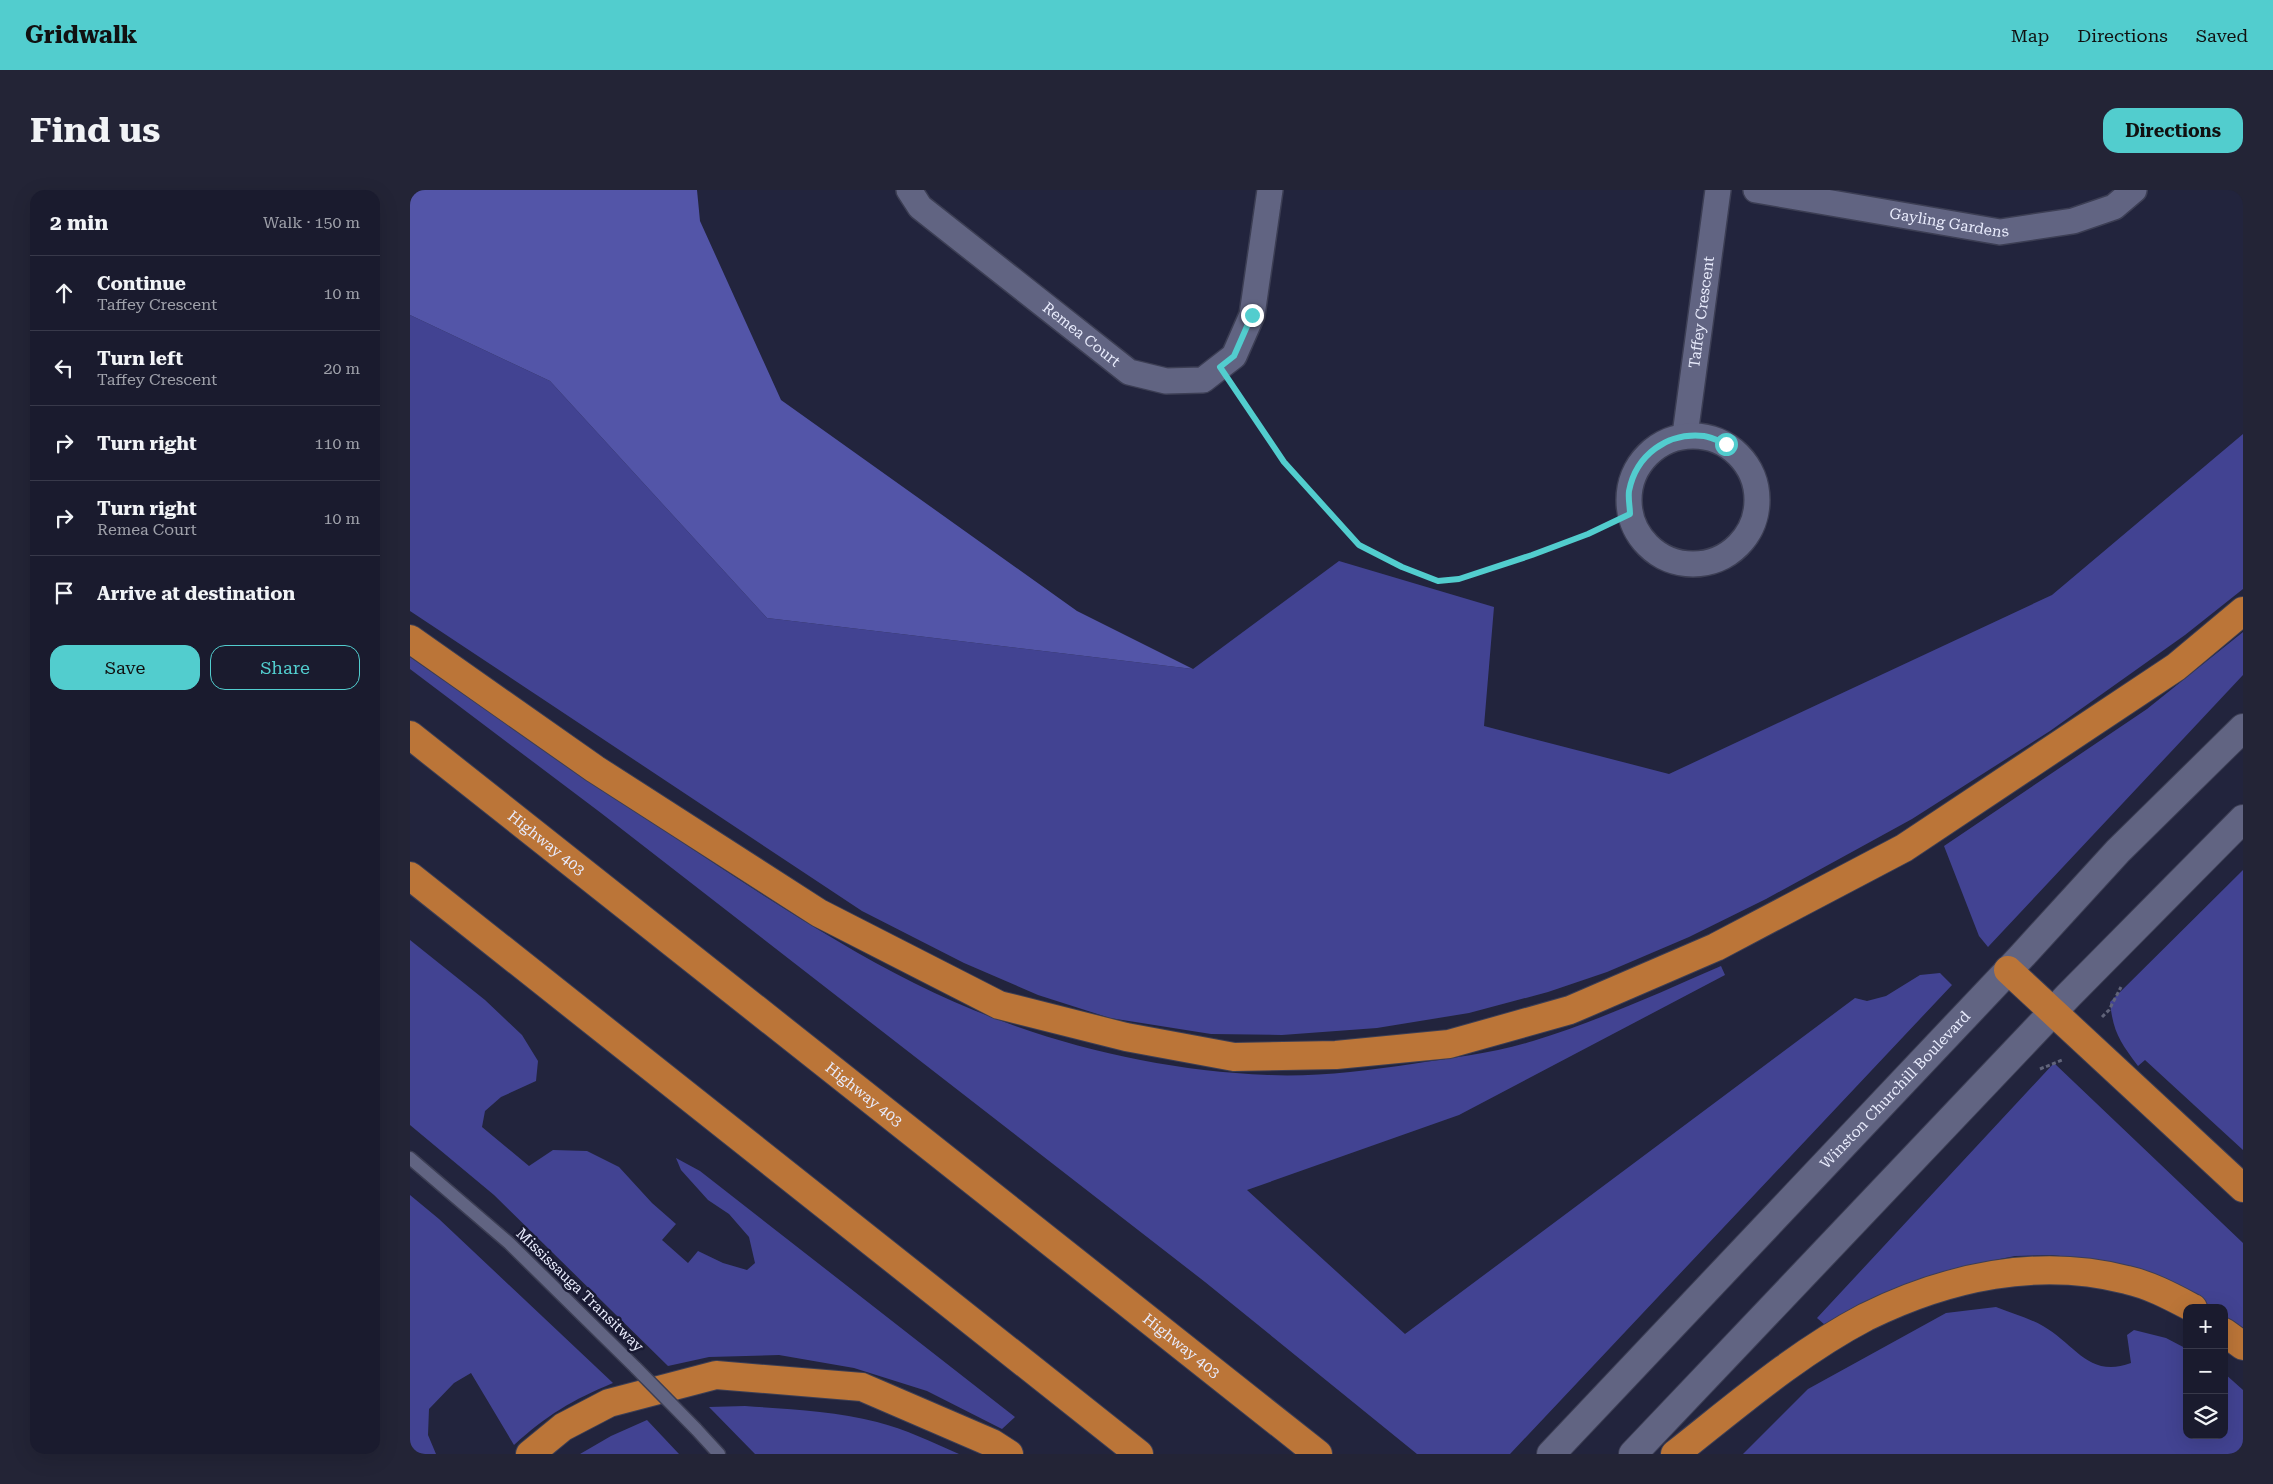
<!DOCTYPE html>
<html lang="en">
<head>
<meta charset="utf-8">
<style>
  body { margin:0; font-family:"Roboto Serif",serif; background:#232436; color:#f1f3f6 }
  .controls { position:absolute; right:15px; bottom:15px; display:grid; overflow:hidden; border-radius:10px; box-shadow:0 5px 20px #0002 }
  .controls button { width:45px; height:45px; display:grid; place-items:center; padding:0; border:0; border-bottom:1px solid #38394a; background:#1a1b2e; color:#f1f3f6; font:25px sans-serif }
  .stop { position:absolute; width:15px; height:15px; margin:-11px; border:4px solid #52cdce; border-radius:50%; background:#fff }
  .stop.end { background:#52cdce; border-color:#fff; box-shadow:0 1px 5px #0008 }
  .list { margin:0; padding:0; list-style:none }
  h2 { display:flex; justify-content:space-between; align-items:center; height:65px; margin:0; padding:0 20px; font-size:21px }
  h2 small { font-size:16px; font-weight:400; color:#9fa1aa }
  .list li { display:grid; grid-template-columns:32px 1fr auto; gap:15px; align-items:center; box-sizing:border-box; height:75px; padding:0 20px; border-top:1px solid #38394a }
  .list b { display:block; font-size:19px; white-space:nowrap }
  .list p { margin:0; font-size:16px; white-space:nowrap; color:#9fa1aa }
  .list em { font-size:16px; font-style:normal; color:#9fa1aa }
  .actions { display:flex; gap:10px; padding:15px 20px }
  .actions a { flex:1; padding:11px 0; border:1px solid #52cdce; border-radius:15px; text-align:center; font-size:18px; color:#52cdce }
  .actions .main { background:#52cdce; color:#111 }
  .icon { flex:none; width:28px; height:28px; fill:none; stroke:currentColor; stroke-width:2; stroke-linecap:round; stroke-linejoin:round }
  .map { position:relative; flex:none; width:1833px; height:1264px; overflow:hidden; border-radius:15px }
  header { display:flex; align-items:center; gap:30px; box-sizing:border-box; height:70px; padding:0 25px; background:#52cdce; color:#111 }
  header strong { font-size:24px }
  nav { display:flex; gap:28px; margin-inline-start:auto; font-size:18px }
  .intro { display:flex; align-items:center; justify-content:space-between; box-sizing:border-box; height:120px; padding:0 30px }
  h1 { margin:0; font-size:35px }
  .button { padding:12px 22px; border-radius:15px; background:#52cdce; color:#111; font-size:18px; font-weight:700 }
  main { display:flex; gap:30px; padding:0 30px }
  aside { flex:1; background:#1a1b2e; border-radius:15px; box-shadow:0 5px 20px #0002 }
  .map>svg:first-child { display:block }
</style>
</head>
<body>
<header>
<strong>Gridwalk</strong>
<nav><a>Map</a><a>Directions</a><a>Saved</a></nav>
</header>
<div class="intro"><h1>Find us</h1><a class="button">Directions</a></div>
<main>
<aside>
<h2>2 min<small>Walk · 150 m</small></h2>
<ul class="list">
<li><svg class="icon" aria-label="ahead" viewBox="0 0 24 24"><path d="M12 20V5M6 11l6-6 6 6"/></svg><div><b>Continue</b><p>Taffey Crescent</p></div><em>10 m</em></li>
<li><svg class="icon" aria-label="left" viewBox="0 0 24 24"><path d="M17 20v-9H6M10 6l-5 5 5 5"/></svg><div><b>Turn left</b><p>Taffey Crescent</p></div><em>20 m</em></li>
<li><svg class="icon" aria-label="right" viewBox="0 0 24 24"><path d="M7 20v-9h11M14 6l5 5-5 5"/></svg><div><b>Turn right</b></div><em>110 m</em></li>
<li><svg class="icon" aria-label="right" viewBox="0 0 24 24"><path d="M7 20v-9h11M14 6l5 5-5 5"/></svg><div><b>Turn right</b><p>Remea Court</p></div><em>10 m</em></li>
<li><svg class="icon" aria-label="arrive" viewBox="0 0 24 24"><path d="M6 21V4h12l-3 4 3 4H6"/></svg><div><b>Arrive at destination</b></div></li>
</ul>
<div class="actions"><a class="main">Save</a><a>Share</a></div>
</aside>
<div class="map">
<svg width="1833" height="1264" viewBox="0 0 1833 1264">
  <rect width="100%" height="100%" fill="#22243d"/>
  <path fill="#424392" d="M0 125 140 191 357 428 783 479 929 371 1084 417 1074 536 1259 584 1642 405 1833 244V399L1775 445 1640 541 1502 629 1356 709 1279 747 1197 782 1138 802 1059 823 967 838 872 845 801 844 700 828 628 805 554 773 452 721 0 421Z
    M1833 442V485L1578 757 1569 746 1534 656 1737 519Z
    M0 467C91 530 182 593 275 654 349 703 425 753 504 793 614 848 736 880 858 885 906 887 955 881 1002 874 1043 868 1084 863 1123 851 1188 831 1249 803 1311 776L1315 785 1049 925 837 1000 995 1144 1445 808 1457 811 1476 806 1510 785 1530 783 1542 795 1100 1264H1007L795 1092 191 623 0 479Z
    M1833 680V960L1735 870 1728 876C1710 852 1703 842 1700 812Z
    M0 750 75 810 112 845 128 871 126 891 91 907 75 921 72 937 119 976 143 960 177 961 209 977 242 1013 266 1034 252 1050 278 1073 288 1061 313 1073 337 1080 345 1073 339 1047 319 1024 298 1010 271 980 266 968 290 981 605 1227 592 1239 517 1201 444 1178 369 1165 299 1167 258 1176 84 1005 0 935Z
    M1644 873 1833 1053V1140L1814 1126V1118H1803L1788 1107 1750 1086 1719 1077 1680 1069 1641 1065 1605 1066 1565 1074 1528 1084 1415 1135 1407 1128Z
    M0 1005 29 1029 203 1193C162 1210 137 1225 104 1255L61 1183 44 1193 19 1219 18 1245 26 1264H0Z
    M1586 1117C1601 1123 1619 1128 1633 1136 1665 1154 1679 1189 1721 1173L1717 1145 1724 1140 1756 1148 1777 1159V1245H1814V1183L1833 1200V1264H1333L1398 1199 1536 1123Z
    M335 1216C379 1219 424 1221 467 1232 495 1239 522 1252 549 1264H345L299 1217Z
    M237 1230 269 1264H170L201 1246Z"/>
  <path fill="#5355a8" d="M0 0H287L290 31 371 210 667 421 783 479 357 428 140 191 0 125Z"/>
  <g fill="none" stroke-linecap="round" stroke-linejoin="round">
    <g stroke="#3c3e54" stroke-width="15">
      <path id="lane" d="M0 968 99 1053 226 1178
        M286 1239 309 1264"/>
    </g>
    <g stroke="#3c3e54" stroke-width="28">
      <g id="street">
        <path id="s1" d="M499 0 510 17 719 182 756 191 793 190 824 166 842 125 860 0"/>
        <path id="s2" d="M1346 0 1590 42 1663 31 1704 17 1724 0"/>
        <path id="s3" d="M1275 245 1308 0"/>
        <circle cx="1283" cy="310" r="64"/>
      </g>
    </g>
    <g stroke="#3c3e54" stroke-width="30">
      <g id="secondary">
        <path id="s4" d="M1141 1264 1611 767 1708 661 1833 538"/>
        <path d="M1223 1264 1658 806 1833 629"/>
      </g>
    </g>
    <g stroke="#3c3e54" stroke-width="30">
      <g id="highway">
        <path d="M0 449 185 579 409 723 589 815 716 847 824 867 926 865 1039 854 1160 820 1306 757 1494 658 1766 477 1833 421"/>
        <path id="s5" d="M0 545 908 1264"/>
        <path d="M0 686 729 1264"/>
        <path d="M1598 780 1833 998"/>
        <path d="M1814 1142 1833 1156"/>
        <path d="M120 1264 153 1237 199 1213 306 1185 452 1197 582 1253 599 1264"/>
        <path d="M1265 1264C1326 1216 1387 1163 1456 1127 1537 1087 1628 1067 1717 1090 1740 1095 1762 1107 1783 1118"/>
      </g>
    </g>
    <path stroke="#61647a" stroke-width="3" stroke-dasharray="4 2.5" stroke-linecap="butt" d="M825 201 874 272 949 355 992 377 1028 391 1049 389 1121 365 1178 344 1220 325
      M1692 827 1699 820 1711 797
      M1630 879 1652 870"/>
    <use href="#lane" stroke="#616482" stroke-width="12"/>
    <use href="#street" stroke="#616482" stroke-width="25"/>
    <use href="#secondary" stroke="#616482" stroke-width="28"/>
    <use href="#highway" stroke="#bb7538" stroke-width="28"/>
    <g stroke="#3c3e54" stroke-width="15" stroke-linecap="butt">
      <path id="lane-bridge" d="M226 1178 286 1239"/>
    </g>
    <use href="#lane-bridge" stroke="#616482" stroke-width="12"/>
  </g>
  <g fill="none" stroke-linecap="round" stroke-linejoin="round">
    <path stroke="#52cdce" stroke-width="6" d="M842 125 824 166 810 177 874 272 949 355 992 377 1028 391 1049 389 1122 365 1178 344 1220 324C1220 317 1218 309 1219 301 1226 265 1257 242 1294 246 1301 247 1309 251 1316 254"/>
  </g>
  <g text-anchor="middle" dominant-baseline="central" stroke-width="5" stroke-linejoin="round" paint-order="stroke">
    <g font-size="15" fill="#e8ebfc" stroke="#191a33">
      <text stroke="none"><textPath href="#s2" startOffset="196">Gayling Gardens</textPath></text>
      <text stroke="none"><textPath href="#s3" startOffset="124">Taffey Crescent</textPath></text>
      <text stroke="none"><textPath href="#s1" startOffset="226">Remea Court</textPath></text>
      <text stroke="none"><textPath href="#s5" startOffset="174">Highway 403</textPath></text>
      <text stroke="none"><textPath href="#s4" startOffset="501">Winston Churchill Boulevard</textPath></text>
      <text stroke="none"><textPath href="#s5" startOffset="579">Highway 403</textPath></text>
      <text transform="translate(170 1100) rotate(44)">Mississauga Transitway</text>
      <text stroke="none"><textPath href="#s5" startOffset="984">Highway 403</textPath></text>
    </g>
  </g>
</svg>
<div class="controls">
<button>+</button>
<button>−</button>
<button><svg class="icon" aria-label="layers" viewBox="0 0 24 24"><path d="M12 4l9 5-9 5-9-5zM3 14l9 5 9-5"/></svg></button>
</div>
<div class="stop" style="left:1316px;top:254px"></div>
<div class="stop end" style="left:842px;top:125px"></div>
</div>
</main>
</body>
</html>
